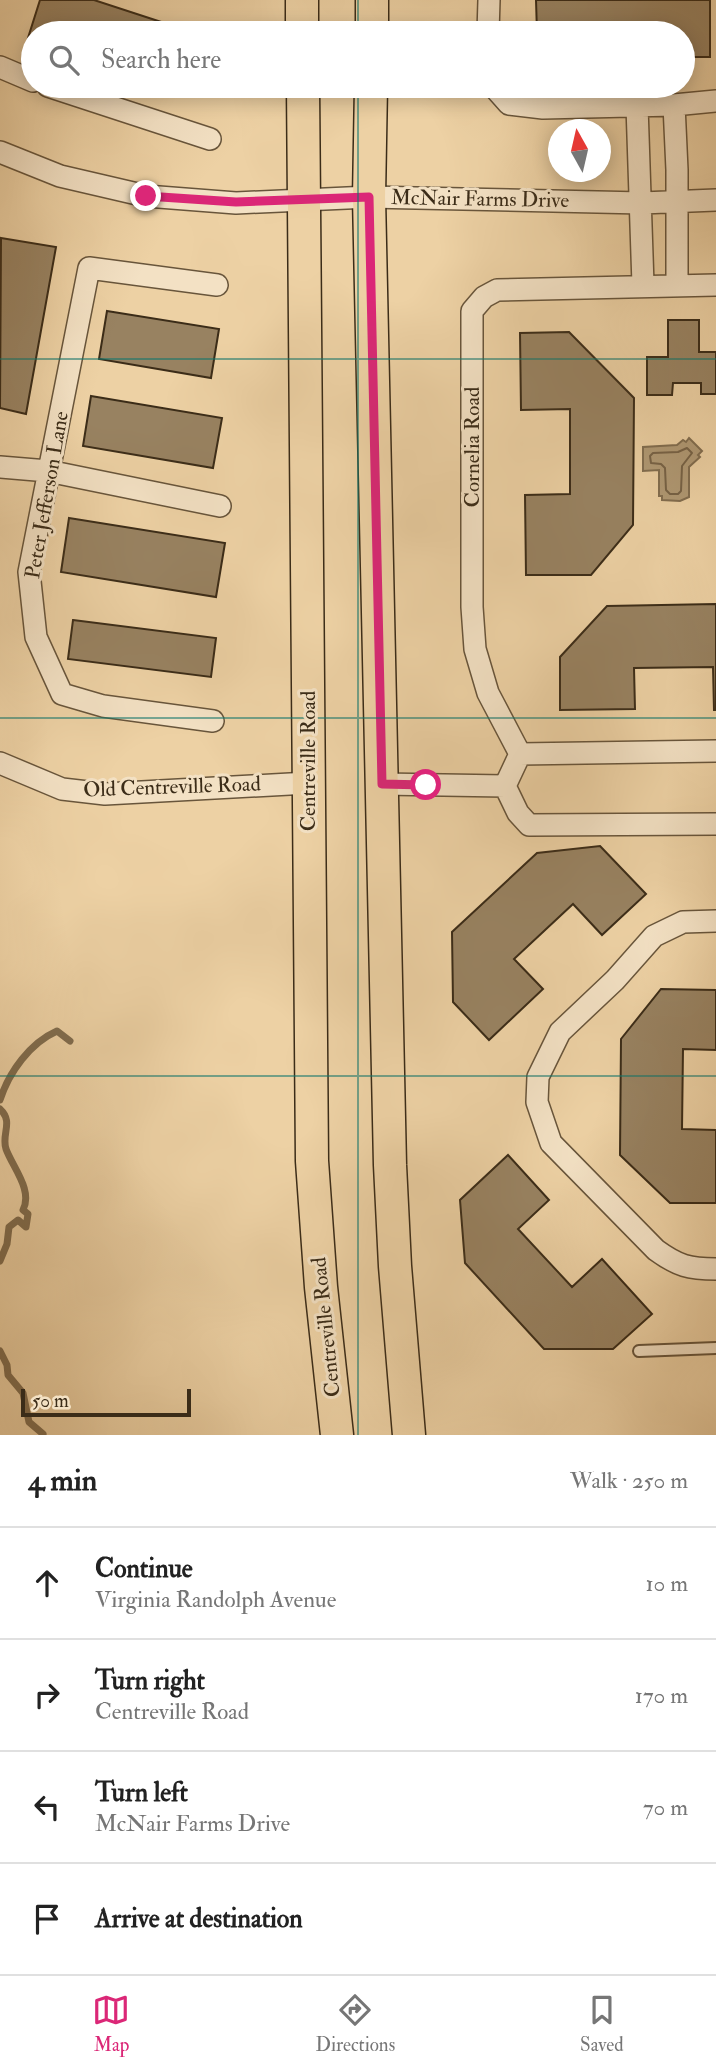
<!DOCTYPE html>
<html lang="en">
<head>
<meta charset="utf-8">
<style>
  body { margin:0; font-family:"IM FELL Double Pica",serif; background:#f2f2f2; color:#222 }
  .compass { position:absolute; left:548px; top:119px; width:63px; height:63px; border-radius:50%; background:#fff; box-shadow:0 4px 18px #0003; rotate:352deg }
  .scale { position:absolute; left:21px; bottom:18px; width:170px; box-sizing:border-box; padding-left:7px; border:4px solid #3b2c18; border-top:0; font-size:19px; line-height:24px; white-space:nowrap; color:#3b2c18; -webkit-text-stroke:5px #f3e1c4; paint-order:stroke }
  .stop { position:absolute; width:21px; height:21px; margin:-16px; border:5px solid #db2777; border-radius:50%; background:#fff }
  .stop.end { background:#db2777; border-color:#fff; box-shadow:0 2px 7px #0008 }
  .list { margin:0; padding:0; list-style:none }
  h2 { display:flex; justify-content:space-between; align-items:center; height:91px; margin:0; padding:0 28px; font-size:30px }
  h2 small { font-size:23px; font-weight:400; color:#767676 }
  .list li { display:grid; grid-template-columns:46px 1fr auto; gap:21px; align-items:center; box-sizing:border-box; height:112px; padding:0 28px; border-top:2px solid #e0e0e0 }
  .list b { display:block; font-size:26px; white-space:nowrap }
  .list p { margin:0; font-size:23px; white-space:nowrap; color:#767676 }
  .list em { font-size:23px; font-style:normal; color:#767676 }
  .icon { flex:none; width:38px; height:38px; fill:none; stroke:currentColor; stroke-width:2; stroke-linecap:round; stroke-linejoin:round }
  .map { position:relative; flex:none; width:716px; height:1435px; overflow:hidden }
  .search { position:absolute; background:#fff; box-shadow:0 4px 18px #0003; left:21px; right:21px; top:21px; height:77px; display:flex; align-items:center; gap:18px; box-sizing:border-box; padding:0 24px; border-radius:38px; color:#767676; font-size:26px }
  .sheet { height:539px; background:#fff }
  nav { display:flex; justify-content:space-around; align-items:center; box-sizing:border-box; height:98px; border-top:2px solid #e0e0e0; background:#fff; font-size:19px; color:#767676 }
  nav a { display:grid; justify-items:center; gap:4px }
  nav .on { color:#db2777 }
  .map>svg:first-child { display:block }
</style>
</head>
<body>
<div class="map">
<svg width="716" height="1435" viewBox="0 0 716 1435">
  <rect width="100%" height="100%" fill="#edd1a4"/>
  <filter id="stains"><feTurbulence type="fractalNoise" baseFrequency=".00286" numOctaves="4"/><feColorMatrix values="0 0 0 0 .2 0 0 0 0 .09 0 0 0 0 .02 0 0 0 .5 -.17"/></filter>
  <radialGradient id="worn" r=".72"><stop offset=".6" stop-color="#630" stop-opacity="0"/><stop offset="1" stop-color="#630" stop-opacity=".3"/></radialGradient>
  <path fill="#b09974" stroke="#816d4f" stroke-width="2" d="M689 438 702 451 698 455 700 457 689 467V497L680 501 662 500V496H659V470L643 471V447L677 445 683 440 686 442Z"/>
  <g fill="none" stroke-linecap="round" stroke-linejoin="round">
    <path stroke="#766246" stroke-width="2" d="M687 448 692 453 682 466 681 491 678 494H670L666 490 665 468 661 464 651 463 650 456 653 453 678 452Z"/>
    <path stroke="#816d4f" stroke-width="7" d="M0 1100C9 1072 30 1043 57 1031L70 1041
      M0 1109C14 1122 1 1134 6 1149 13 1168 33 1190 23 1210L28 1214 26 1227 18 1220 9 1227 7 1244 0 1261
      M0 1351 7 1365 8 1375 23 1393 29 1422 43 1434"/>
  </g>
  <path fill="#988261" stroke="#3b2c18" stroke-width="2" d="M40 0H94L195 33H33V40L28 38Z
    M536 0H710V57H683V33H537Z
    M1 238 56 247 26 414 0 408Z
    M107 311 219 329 211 378 99 359Z
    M668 320H699V352H716V394H701V383H673L672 395H647V357H668Z
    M569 332 634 398 633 525 591 575H526L525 495 570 494V409L521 410 520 333Z
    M91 396 222 418 213 468 83 446Z
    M69 518 225 543 216 597 61 572Z
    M716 604V710H714L713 667 634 668 635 709 560 710V657L607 606Z
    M73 620 216 638 211 677 68 659Z
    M600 846 646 894 602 935 573 904 514 959 543 989 489 1040 453 1002 452 932 537 853Z
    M661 989 716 990V1050L683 1049 682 1129 716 1130V1203H670L620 1155 621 1039Z
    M508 1155 549 1200 518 1229 572 1287 602 1259 652 1314 613 1349H544L465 1263 460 1200Z"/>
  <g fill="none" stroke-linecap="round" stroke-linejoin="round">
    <g stroke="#68553b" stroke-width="14">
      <path id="lane" d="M639 1351 716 1348"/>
    </g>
    <g stroke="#68553b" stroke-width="24">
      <path id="street" d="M488 33 489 0
        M0 67 33 81
        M48 86 210 139
        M493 86 509 104 543 108 674 105 716 101
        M674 105 677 170V285
        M637 106 643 285
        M0 152 60 176 146 196 236 203 369 197 642 203 716 200
        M0 467 48 471 220 506
        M213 721 103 706 62 694 36 637 29 572 89 268 217 285
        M520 754 488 693 475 649 472 607V311L484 297 497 290 716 285
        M0 763 62 789 105 794 308 783
        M382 784 505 786
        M505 786 518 813 529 825 716 824
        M505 786 520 754 716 751
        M716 921 683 922 654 936 615 980 560 1032 538 1077 537 1102 551 1143 656 1250C678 1266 689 1269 716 1269"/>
    </g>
    <g stroke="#3b2c18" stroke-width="35">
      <path id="primary" d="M302 0V33
        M372 33V0
        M303 86 312 1161 321 1287 337 1435
        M371 86 369 197 390 1165 395 1266 409 1435"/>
    </g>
    <use href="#lane" stroke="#f3e1c4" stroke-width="10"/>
    <use href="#street" stroke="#f3e1c4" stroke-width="21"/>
    <use href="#primary" stroke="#edd1a4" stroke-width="32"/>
  </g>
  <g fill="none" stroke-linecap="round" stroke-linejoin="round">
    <path stroke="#db2777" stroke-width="9" d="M146 196 236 202 369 197 382 784 426 785"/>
  </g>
  <path fill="none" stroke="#0f766e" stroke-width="2" stroke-opacity="0.55" d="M358 0V33M358 86V1435M0 359H716M0 718H716M0 1076H716"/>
  <g text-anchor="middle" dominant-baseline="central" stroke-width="6" stroke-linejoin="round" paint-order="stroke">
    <g font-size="21" fill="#3b2c18" stroke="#f3e1c4">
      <text transform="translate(480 199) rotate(1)">McNair Farms Drive</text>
      <text transform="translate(472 447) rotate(-90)">Cornelia Road</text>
      <text transform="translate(47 495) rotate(-80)">Peter Jefferson Lane</text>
      <text transform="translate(308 761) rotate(-90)">Centreville Road</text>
      <text transform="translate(172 787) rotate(-2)">Old Centreville Road</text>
      <text transform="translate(326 1327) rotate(-96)">Centreville Road</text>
    </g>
  </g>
  <rect width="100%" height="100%" filter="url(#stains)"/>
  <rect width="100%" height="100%" fill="url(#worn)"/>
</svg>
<svg class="compass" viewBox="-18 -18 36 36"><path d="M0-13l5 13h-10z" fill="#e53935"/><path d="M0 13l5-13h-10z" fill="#767676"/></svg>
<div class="scale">50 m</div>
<div class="stop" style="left:426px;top:785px"></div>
<div class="stop end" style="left:146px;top:196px"></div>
<div class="search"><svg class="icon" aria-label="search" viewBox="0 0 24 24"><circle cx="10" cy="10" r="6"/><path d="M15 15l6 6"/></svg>Search here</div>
</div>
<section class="sheet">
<h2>4 min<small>Walk · 250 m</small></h2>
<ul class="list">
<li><svg class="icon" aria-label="ahead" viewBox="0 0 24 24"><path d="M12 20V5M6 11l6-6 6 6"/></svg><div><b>Continue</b><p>Virginia Randolph Avenue</p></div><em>10 m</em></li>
<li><svg class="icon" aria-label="right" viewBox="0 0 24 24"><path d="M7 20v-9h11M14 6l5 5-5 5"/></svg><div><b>Turn right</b><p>Centreville Road</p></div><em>170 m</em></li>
<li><svg class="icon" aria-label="left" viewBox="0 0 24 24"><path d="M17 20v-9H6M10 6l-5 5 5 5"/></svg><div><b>Turn left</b><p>McNair Farms Drive</p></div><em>70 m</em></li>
<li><svg class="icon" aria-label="arrive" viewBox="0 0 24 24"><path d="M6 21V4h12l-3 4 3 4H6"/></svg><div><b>Arrive at destination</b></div></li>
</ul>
</section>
<nav>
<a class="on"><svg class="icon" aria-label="map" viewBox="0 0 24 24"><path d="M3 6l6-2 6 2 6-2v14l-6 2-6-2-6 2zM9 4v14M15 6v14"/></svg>Map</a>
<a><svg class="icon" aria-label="directions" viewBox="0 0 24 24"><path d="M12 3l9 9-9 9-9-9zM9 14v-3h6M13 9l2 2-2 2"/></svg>Directions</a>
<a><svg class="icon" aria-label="saved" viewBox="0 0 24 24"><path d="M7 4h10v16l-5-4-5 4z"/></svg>Saved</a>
</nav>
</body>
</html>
